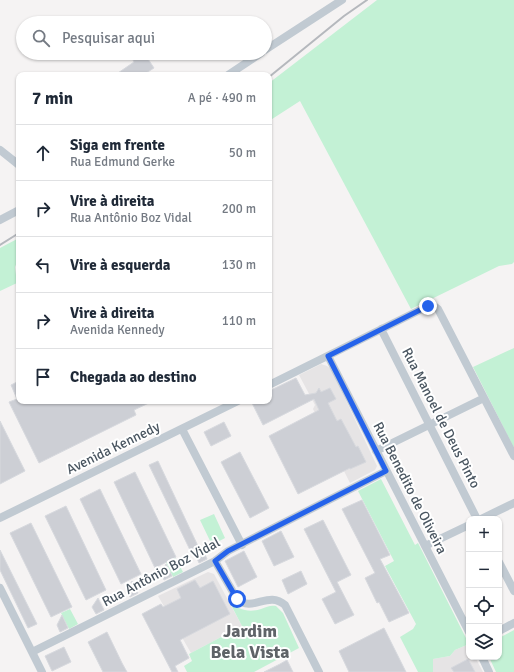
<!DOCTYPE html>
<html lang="pt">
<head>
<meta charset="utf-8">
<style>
  body { margin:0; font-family:Signika,sans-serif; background:#f6f6f7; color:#1f2937 }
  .controls { position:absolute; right:12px; bottom:12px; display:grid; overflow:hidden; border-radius:8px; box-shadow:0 1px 3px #0004 }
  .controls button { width:36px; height:36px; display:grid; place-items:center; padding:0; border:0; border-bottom:1px solid #e0e1e3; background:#fff; color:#1f2937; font:20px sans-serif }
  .stop { position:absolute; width:12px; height:12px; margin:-9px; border:3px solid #2563eb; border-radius:50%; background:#fff }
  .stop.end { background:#2563eb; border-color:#fff; box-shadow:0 1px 4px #0008 }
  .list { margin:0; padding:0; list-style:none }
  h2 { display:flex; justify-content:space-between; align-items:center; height:52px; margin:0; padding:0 16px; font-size:17px }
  h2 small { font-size:13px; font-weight:400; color:#747a83 }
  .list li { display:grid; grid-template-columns:26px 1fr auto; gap:12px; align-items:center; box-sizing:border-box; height:56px; padding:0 16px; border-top:1px solid #e0e1e3 }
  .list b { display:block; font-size:15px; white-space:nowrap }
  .list p { margin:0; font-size:13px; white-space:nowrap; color:#747a83 }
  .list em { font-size:13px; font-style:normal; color:#747a83 }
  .icon { flex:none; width:22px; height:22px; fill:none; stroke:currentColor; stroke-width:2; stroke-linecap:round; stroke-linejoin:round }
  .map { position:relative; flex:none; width:514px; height:672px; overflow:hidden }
  .search { position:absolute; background:#fff; box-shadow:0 1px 3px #0004; left:16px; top:16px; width:256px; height:44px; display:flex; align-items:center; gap:10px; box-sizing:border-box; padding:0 14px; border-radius:22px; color:#747a83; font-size:15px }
  .panel { position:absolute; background:#fff; box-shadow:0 1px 3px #0004; left:16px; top:72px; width:256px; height:332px; border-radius:8px }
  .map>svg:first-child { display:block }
</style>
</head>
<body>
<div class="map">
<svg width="514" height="672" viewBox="0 0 514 672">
  <rect width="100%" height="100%" fill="#f5f3f3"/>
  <path fill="#e6e4e5" d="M321 364 327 366 331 369 377 466 375 470 350 483 313 409 315 405 299 375Z
    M208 572 214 574 242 626 191 653 158 596Z
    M469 644V657H475L483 672H433V659L450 656 455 650Z"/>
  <path fill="#c3f1d5" d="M377 0H514V262L512 264 499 266 411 309 300 101 269 121V83Z
    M19 238V257L15 267 17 283 0 291V248Z
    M514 348V448L473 367Z
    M381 479 415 545 418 543 469 644 455 650 450 656 433 659V672H418L400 637 413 629 416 624 385 566 394 561 358 491Z
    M214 514 225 538 212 545 200 520Z
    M175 558 183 572 173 577 166 562Z
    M229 601C238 610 249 613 261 609 267 607 270 605 276 606L283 613 299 648 254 672H187L184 666 192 661 189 654 242 626Z
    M70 609 78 624 69 629 61 613Z
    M514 630V672H496L489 657H499V638Z"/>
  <path fill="#cdcfd5" stroke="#d7d9de" d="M142 53H144L154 68 143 75H115L134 62 133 60Z
    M296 378 305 395 316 393 319 388 321 392 330 388 336 399 328 403 337 421 341 419 356 447 358 446 366 462 350 469V468L298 494 269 436 319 410 314 399 263 425 251 401H269V391Z
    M19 381V401H153L134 410 136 415 39 463 9 402 17 399 11 385Z
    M0 421 25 471 0 484Z
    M224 422 231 436 211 446 204 432Z
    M240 452 269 508 250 518 221 462Z
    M158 461 198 546 190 550 149 465Z
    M135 472 176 557 155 568 114 482Z
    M100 489 141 574 121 584 80 499Z
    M362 500 390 555 380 559 409 613 389 622 379 602 377 603 365 578 375 573 342 509Z
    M66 506 106 590 86 600 45 516Z
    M323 520 351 575 337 582 354 615 335 624 322 599 336 592 304 529Z
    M31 523 72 607 51 617 10 533Z
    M281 531 294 557 274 566 262 541Z
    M0 550 37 624 28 628 0 570Z
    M203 550 207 559 199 563 196 556 198 552Z
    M244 551 257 577 238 587 225 561Z
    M166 564 172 576 164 580 161 573Z
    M301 571 307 584 288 594 282 580Z
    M195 580 200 588 213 581 230 614 180 640 189 658 175 666 178 672H172L142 614 161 604 163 607 181 598 177 589Z
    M132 581 138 593 130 597 127 590Z
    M98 598 104 610 96 614 92 607Z
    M62 615 68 628 60 632 57 625Z
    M384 628 406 672H349L339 651Z
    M107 632 122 663 127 672H103L88 642Z
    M64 647 71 662 52 671 45 656Z
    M468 659 475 672H454L451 668Z
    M287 660 293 672H264L280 664Z"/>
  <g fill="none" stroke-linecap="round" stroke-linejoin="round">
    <path stroke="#c1cad2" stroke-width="8" d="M265 50 342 0
      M228 75 261 53
      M0 150 19 165
      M0 220 19 210
      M381 329 477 519
      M328 356 469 632
      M269 385 428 306 433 305 438 309 514 456
      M182 429 242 545
      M376 451 484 398
      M0 518 238 401
      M481 519 514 503
      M425 546 469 525
      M215 561 237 599C253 613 268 590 285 605L319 672
      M499 562 514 591
      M0 588 42 672
      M499 631 514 623
      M32 652 215 561 228 551 386 471
      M482 657 489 672"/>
    <path stroke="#b5b8bd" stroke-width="2" d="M269 77 344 16 367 0
      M0 245 19 233"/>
  </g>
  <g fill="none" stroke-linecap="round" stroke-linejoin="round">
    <path stroke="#2563eb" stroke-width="5" d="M237 599 215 561 228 551 386 471 328 356 428 306"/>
  </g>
  <g text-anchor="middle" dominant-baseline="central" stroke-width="4" stroke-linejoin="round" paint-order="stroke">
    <g font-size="14" fill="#4a5661" stroke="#fff">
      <text transform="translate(441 418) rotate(63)">Rua Manoel de Deus Pinto</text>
      <text transform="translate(113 448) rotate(-26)">Avenida Kennedy</text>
      <text transform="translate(410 488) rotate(63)">Rua Benedito de Oliveira</text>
      <text transform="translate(161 572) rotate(-28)">Rua Antônio Boz Vidal</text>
    </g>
    <g font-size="18" font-weight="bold" fill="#5f6368" stroke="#fff">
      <text x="250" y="631">Jardim<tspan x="250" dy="21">Bela Vista</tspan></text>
    </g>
  </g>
</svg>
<div class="controls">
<button>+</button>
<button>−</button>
<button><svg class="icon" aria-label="locate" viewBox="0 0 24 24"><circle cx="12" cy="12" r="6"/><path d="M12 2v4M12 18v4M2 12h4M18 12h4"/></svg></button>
<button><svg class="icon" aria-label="layers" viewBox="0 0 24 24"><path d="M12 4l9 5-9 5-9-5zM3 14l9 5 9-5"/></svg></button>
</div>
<div class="stop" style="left:237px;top:599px"></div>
<div class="stop end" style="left:428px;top:306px"></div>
<div class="search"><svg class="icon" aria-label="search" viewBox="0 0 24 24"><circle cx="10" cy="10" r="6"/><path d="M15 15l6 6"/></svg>Pesquisar aqui</div>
<section class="panel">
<h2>7 min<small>A pé · 490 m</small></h2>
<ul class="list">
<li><svg class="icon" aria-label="ahead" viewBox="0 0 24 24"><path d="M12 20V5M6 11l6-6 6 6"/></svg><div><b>Siga em frente</b><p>Rua Edmund Gerke</p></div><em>50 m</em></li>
<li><svg class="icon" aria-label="right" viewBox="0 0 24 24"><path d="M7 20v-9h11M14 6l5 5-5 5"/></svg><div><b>Vire à direita</b><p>Rua Antônio Boz Vidal</p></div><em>200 m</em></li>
<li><svg class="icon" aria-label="left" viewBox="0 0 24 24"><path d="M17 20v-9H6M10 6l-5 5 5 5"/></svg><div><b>Vire à esquerda</b></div><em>130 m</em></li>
<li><svg class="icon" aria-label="right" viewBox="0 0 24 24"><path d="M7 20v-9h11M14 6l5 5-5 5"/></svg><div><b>Vire à direita</b><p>Avenida Kennedy</p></div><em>110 m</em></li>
<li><svg class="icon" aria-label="arrive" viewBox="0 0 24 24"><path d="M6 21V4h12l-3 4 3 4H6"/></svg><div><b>Chegada ao destino</b></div></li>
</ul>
</section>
</div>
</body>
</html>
